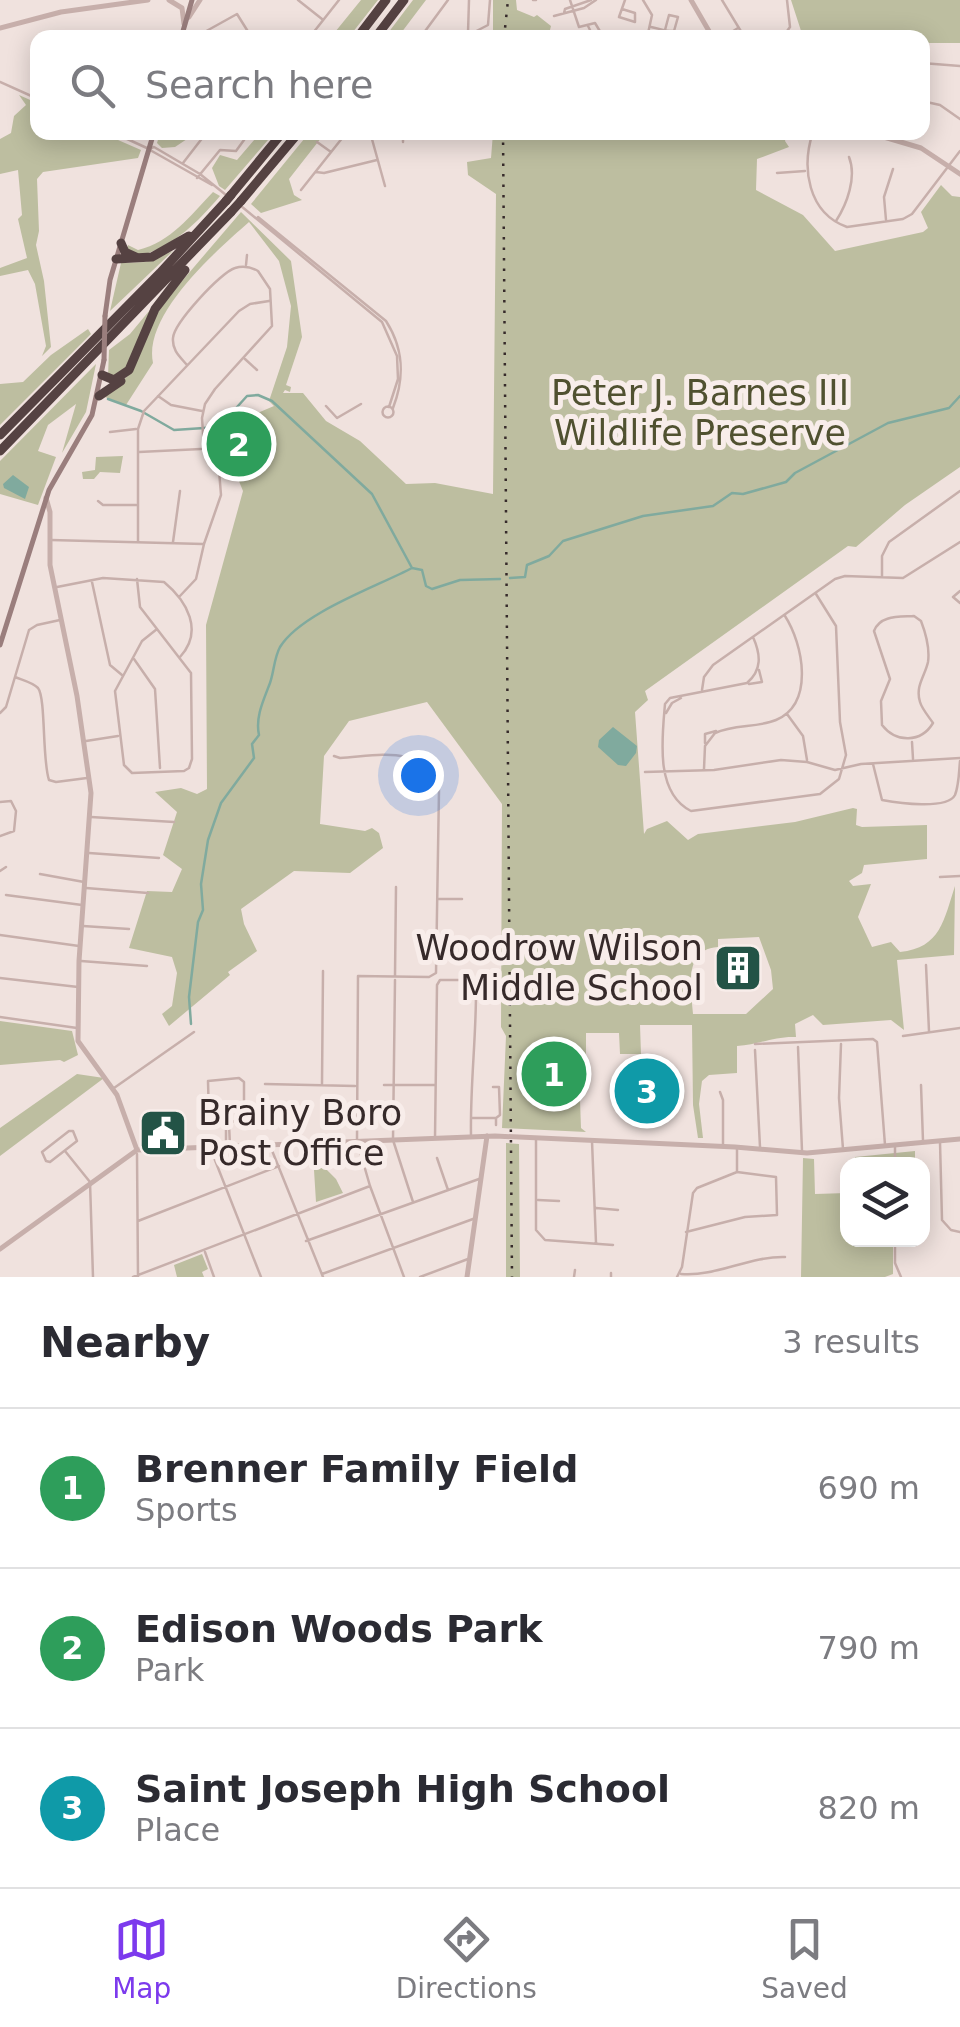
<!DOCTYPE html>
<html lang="en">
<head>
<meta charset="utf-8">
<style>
  body { margin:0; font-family:"DejaVu Sans",sans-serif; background:#f2f2f3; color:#2b2b33 }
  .controls { position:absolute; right:30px; bottom:30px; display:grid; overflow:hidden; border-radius:20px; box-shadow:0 5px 25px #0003 }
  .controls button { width:90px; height:90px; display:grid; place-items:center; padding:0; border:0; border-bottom:2px solid #e1e1e2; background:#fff; color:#2b2b33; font:50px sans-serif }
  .you { position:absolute; left:418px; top:775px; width:35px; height:35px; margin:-25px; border:8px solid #fff; border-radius:50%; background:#1a73e8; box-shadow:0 0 0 15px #1a73e833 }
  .badge { display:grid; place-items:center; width:65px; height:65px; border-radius:50%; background:#7c3aed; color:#fff; font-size:32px; font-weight:700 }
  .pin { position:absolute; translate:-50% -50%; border:5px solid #fff; box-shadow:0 2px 10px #0006 }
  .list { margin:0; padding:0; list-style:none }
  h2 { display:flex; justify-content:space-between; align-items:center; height:130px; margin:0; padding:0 40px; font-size:42px }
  h2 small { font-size:32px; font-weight:400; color:#7c7c81 }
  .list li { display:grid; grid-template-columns:65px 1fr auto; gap:30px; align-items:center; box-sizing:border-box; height:160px; padding:0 40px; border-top:2px solid #e1e1e2 }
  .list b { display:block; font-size:38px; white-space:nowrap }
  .list p { margin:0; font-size:32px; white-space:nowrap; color:#7c7c81 }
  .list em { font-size:32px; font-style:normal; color:#7c7c81 }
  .icon { flex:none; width:55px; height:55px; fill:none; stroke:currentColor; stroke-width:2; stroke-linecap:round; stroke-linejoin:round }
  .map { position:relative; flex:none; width:960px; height:1277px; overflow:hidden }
  .search { position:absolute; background:#fff; box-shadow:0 5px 25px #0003; left:30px; right:30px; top:30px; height:110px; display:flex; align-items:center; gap:25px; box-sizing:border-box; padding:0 35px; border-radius:20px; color:#7c7c81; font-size:38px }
  .sheet { height:610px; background:#fff }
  nav { display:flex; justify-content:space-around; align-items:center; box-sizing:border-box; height:140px; border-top:2px solid #e1e1e2; background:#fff; font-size:28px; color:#7c7c81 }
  nav a { display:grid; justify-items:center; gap:5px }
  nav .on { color:#7c3aed }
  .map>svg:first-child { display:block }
</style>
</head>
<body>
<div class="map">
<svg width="960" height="1277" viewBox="0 0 960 1277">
  <rect width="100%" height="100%" fill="#f0e2de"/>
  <path fill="#bdbea0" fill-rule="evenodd" d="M361 0H378L349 37H331Z
    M413 0H426L398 37H385Z
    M493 0H516L517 10 534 17 537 15 551 26 550 30 565 37H493Z
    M791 0H960V43H923L922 38 803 37Z
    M19 95 37 103 38 132 102 133 141 150 138 158 43 172 37 179 39 231 36 245 44 281 51 347 42 356 46 346 35 284 28 270 0 276V268L27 258 18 219 22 215 18 170 0 174V139L11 133 14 116 26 105Z
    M160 133V132L196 133 175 147 162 148 157 143Z
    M260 133H274L225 190 219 186 212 168 220 155 237 160Z
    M309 133H325L289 179 294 195 302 200 261 213 251 204Z
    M493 133H787L785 141 789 147 757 159 756 190 803 215 835 251 923 232 928 228 921 212 941 185 952 196 960 197V467L905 505 856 547 848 546 645 691 648 700 635 712 644 834 647 829 667 821 688 840 698 834 795 822 853 808 857 809 856 825 862 827 927 825V859L864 865 862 873 849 881 853 886 871 884 858 917 872 947 891 942 900 952C941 948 944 919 955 886L954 955 897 960 904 1030 891 1020 823 1025 813 1015 795 1024 796 1037C774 1036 758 1045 737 1046V1073L709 1075 702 1081 699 1104 703 1138H698L693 1105 692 1025H640L641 1054H620L619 1033H586V1071L579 1072 581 1128 586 1132 502 1128 506 1036 501 1027 502 804 427 702 349 721 324 756 320 824 365 831 372 828 379 833 383 848 350 873 294 871 241 909 244 924 257 951 228 972 230 975 169 1026 162 1014 172 1006 177 973 172 957 129 948 147 891 172 892 182 869 163 855 177 812 155 792 181 788 197 794 207 789 206 625 243 491 227 452 221 447V434H206V427C222 425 232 409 248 410L253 415 274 406 269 401 287 347 291 306 279 261 249 222C215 252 143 315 153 363L126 405 105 397 133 371 152 322 165 301 241 212 291 261 302 337 286 385 291 387 290 392 285 390 283 393H303L326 421 360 441 406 484 435 483 493 494 496 194 468 175 467 162 491 158ZM759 937 771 970 773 989 746 1014H693C691 989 683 949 718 947V939Z
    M213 192 220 196C196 224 177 243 141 256L127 249 128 245 138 250C171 242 190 216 213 192Z
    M173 251 110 311 121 263 146 262Z
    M154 305 123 375 108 376 109 350 130 334Z
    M88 329 91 334 0 425V384L23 382 51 355Z
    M96 364 86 412 62 453 76 404 48 425 38 451 56 457 38 505 0 494V461Z
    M123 456 120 473 100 472 94 479H83L82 472 95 470 96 457Z
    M0 1021 72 1031 78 1055 64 1062 60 1060 0 1065Z
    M77 1074 104 1078 0 1156V1128Z
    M506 1143 519 1144 520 1277H506Z
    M915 1151V1164H855V1157Z
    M803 1158 814 1159 815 1194 847 1193 848 1240H893V1274L885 1277H801Z
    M324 1167 336 1179 343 1193 316 1202 314 1170Z
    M202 1254 208 1269 202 1272 204 1277H177L174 1265Z"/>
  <path fill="#80aa9e" d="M13 475 29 487 25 499 4 488 3 484Z
    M613 727 637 746 636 753 626 766 618 765 598 747 599 740Z"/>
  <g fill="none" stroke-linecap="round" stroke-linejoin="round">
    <path stroke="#80aa9e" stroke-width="2.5" d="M108 399 141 411 174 430 219 427 247 396 258 395 272 401 372 494 412 568
      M510 578 525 577 527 565 549 556 563 541 643 516 713 506 732 493 743 494 786 482 795 473 888 423 949 408 960 396
      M191 1024 189 997 198 922 203 910 201 884 208 840 221 803 254 758 252 744 259 735C255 717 264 699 270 683 274 672 274 658 280 647 301 613 376 587 412 568L422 570 426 586 432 589 460 580 500 579"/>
    <path stroke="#c7afab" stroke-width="2.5" d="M298 0 322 19
      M533 0H536
      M570 0 579 27 595 23 601 33 598 38
      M643 0 652 15 647 38
      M722 0 745 38
      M622 9 635 13V22L619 17 625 0
      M564 13 565 9 591 0
      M554 16 584 8 596 0
      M588 26 594 38
      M651 27C658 28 667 32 674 31L678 17 669 15 665 30
      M468 33 469 0
      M201 34 237 14 252 38
      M309 38 339 0
      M420 38 448 0
      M463 38 488 25 490 0
      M722 38 738 28
      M767 38 783 32
      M782 38 790 27 787 0
      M922 63 960 66
      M0 82 38 99
      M922 101 940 105 960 119
      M922 119 926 102
      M112 132 149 149 154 147 200 174 226 195
      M370 132 385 186
      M403 132V142
      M813 132C801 168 808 213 847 227L903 219 912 214 960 151
      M373 138 396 132
      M317 142 331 152
      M150 150 212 185
      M183 163 207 132
      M316 172 324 173 377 160
      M777 173 805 171
      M197 178 220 150 236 151 244 140 234 132
      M301 190 347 132
      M241 206 382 322 397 356 398 379 389 407
      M258 217 386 321C404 349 405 377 393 408
      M886 220 884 197 893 169
      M836 221C847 204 857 177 849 157
      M246 265 247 255
      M245 359 257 370
      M158 396 171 405 202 411
      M326 406 337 418 361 404
      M382.5 412a5.5 5.5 0 1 1 11 0a5.5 5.5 0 1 1-11 0Z
      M110 432 136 429
      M139 452 201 449
      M98 501 103 505H136
      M51 540 203 544
      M138 542V429L144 411 239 311 250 304 269 301
      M173 542 180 491
      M882 576V556L889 542 960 491
      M137 579 140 607 191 673 192 759 189 768 184 771 132 773 124 765 115 691 142 641 157 629
      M92 582 110 665 122 675
      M57 587 103 578 164 582C187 601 204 631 180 657
      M960 591 953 597 960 603
      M179 597 196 579 204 544 221 495 219 470 204 449 202 418 205 404 215 389 272 326 270 289 258 271C251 267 244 265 235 268 221 272 174 323 173 338 172 350 179 356 187 365
      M914 616 921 621C926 634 930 648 928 662 925 676 915 686 920 702 922 709 929 717 933 723 921 743 896 743 882 725L881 701 890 679 874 631C880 615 899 617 914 616Z
      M753 637C761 655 762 670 747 683L670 698 665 704C662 739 655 793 691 811L820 794 839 779 846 755 840 722 836 626 816 594
      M134 659 155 689 160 768
      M15 677C22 680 32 682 38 688 46 698 42 760 49 780L56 782 87 778
      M749 684 762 682 759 670
      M702 690 704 677 713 665 835 579 845 576 903 578 960 542
      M0 713 6 707 29 630 37 625 60 620
      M666 713 672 703 681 698
      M787 714 803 736 807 760
      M86 741 118 736
      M912 742 913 759
      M705 743V734L716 731
      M334 756 340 758C378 756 423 743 439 790L436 973 429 977 358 976 357 1141 370 1186 404 1277
      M873 764 882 800C898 803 947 810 955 795 959 785 959 771 960 761
      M704 769 705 746 715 733C734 724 757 728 776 720 815 703 803 644 785 616
      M645 772 714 770 781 760 807 762 835 770 861 764 960 758
      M0 802 11 801 16 811 14 831 0 836
      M91 817 174 822
      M89 853 159 858
      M0 871 6 867
      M40 874 84 882
      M940 877 960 876
      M86 888 148 893
      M6 895 82 905
      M439 899H462
      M83 926 129 929
      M0 935 79 946
      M81 961 147 966
      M926 965 929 1031
      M395 975 396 887
      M0 978 78 987
      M395 980 393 1140 413 1202
      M0 1017 77 1028
      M903 1036 960 1028
      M755 1044 873 1039 877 1042 885 1145
      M841 1044 839 1098 843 1149
      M798 1047 802 1151
      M755 1050 760 1147
      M239 1078 244 1082V1119L226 1123 209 1119 208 1081Z
      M265 1084 355 1086
      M322 1084 323 971
      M384 1085H434
      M921 1085 923 1141
      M493 1087H499L500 1115 496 1118
      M114 1088 194 1032
      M720 1092 723 1100V1144
      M472 1118H496V1125
      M226 1124V1146
      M229 1124 230 1146
      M69 1131H73L77 1141 50 1162 46 1161 42 1152Z
      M435 1138 437 985 440 980H476C477 1032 470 1083 471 1135
      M536 1139V1230L545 1240 613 1245
      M592 1141 596 1243
      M940 1142 942 1220 951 1230 960 1232
      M895 1147V1164
      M271 1148 323 1277
      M211 1150 261 1277
      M65 1151 90 1182 93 1277
      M137 1154 138 1277
      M437 1158 448 1190
      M538 1200 559 1201
      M596 1208 618 1210
      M138 1221 279 1166
      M686 1232 745 1217 777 1215 776 1177 737 1172
      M895 1240V1263L901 1277
      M306 1241 479 1179
      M205 1252 214 1277
      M322 1274 473 1219
      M681 1274C716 1277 749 1256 785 1257
      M133 1277 370 1186
      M420 1277 468 1259
      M574 1277 575 1270
      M611 1277V1273
      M677 1277 682 1267 693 1193 697 1188 737 1172V1148"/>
    <path stroke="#c7afab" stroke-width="5" d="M169 0 182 8 184 24
      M691 0 713 38
      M189 17 200 0
      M0 28 61 12 148 0
      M867 132 921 148 960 174
      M46 498 50 512V565L77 696 91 793 79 961 78 1041 117 1095 137 1150
      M0 1249 137 1150 495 1136 735 1147 807 1153 960 1139
      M467 1277 487 1136"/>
    <path stroke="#9a7e7d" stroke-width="5" d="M181 38 192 0
      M105 316 110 280 154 132
      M0 645 49 490 92 415 104 360"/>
    <path stroke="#554242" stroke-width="9" d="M357 38 386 0
      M375 38 404 0
      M231 195 283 132
      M241 201 299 132
      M121 243 125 252 136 257
      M116 259 152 257 189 236
      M102 375 114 380 129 370 155 309 185 270
      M99 396 121 381
      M0 435 160 273 226 201
      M0 451 231 212"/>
    <path stroke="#362a2a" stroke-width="2.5" stroke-dasharray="2.5 8" stroke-linecap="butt" d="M504 38 508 0
      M503 132 512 1277"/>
    <path stroke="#9a7e7d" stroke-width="5" d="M104 360 105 316"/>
    <path stroke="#554242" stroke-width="9" d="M226 201 231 195
      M231 212 241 201"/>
  </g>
  <defs>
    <g id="building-square" transform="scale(2.5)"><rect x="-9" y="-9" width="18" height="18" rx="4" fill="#235346" stroke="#f8edea"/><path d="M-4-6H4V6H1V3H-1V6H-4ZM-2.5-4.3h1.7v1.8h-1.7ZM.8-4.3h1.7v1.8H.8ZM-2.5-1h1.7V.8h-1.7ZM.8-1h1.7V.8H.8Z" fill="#fff"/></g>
    <g id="civic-square" transform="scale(2.5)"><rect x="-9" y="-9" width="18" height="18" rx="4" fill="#235346" stroke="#f8edea"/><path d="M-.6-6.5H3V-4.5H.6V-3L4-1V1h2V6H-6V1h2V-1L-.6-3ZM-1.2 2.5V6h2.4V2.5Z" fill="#fff"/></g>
  </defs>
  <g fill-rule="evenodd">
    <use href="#building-square" x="738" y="968"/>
    <use href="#civic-square" x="163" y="1133"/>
  </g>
  <g text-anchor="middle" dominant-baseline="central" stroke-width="10" stroke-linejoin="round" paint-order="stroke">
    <g font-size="35" fill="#505130" stroke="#f8edea">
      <text x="700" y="393">Peter J. Barnes III<tspan x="700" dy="40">Wildlife Preserve</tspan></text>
    </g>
    <g font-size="35" fill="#362a2a" stroke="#f8edea" text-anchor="end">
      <text x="703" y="948">Woodrow Wilson<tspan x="703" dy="40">Middle School</tspan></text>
      <text x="198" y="1113" text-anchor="start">Brainy Boro<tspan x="198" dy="40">Post Office</tspan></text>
    </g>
  </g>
</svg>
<div class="controls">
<button><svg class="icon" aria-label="layers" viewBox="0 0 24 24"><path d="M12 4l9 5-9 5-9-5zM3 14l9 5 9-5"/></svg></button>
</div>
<div class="you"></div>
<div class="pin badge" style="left:554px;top:1074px;background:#2e9e5b">1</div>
<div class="pin badge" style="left:239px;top:444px;background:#2e9e5b">2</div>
<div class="pin badge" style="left:647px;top:1091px;background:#0f9aa8">3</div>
<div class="search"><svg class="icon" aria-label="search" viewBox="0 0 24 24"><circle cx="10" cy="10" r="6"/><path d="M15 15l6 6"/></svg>Search here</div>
</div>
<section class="sheet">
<h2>Nearby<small>3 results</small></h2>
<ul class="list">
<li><span class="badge" style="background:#2e9e5b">1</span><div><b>Brenner Family Field</b><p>Sports</p></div><em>690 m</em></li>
<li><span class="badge" style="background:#2e9e5b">2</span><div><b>Edison Woods Park</b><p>Park</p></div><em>790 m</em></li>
<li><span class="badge" style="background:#0f9aa8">3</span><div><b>Saint Joseph High School</b><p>Place</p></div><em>820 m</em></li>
</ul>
</section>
<nav>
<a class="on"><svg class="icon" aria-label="map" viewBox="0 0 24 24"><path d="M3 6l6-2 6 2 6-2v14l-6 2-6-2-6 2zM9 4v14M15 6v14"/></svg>Map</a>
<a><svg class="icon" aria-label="directions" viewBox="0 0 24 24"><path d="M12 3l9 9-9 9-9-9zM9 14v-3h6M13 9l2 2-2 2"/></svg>Directions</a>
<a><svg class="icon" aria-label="saved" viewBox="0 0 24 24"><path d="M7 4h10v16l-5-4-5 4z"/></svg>Saved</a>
</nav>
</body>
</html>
